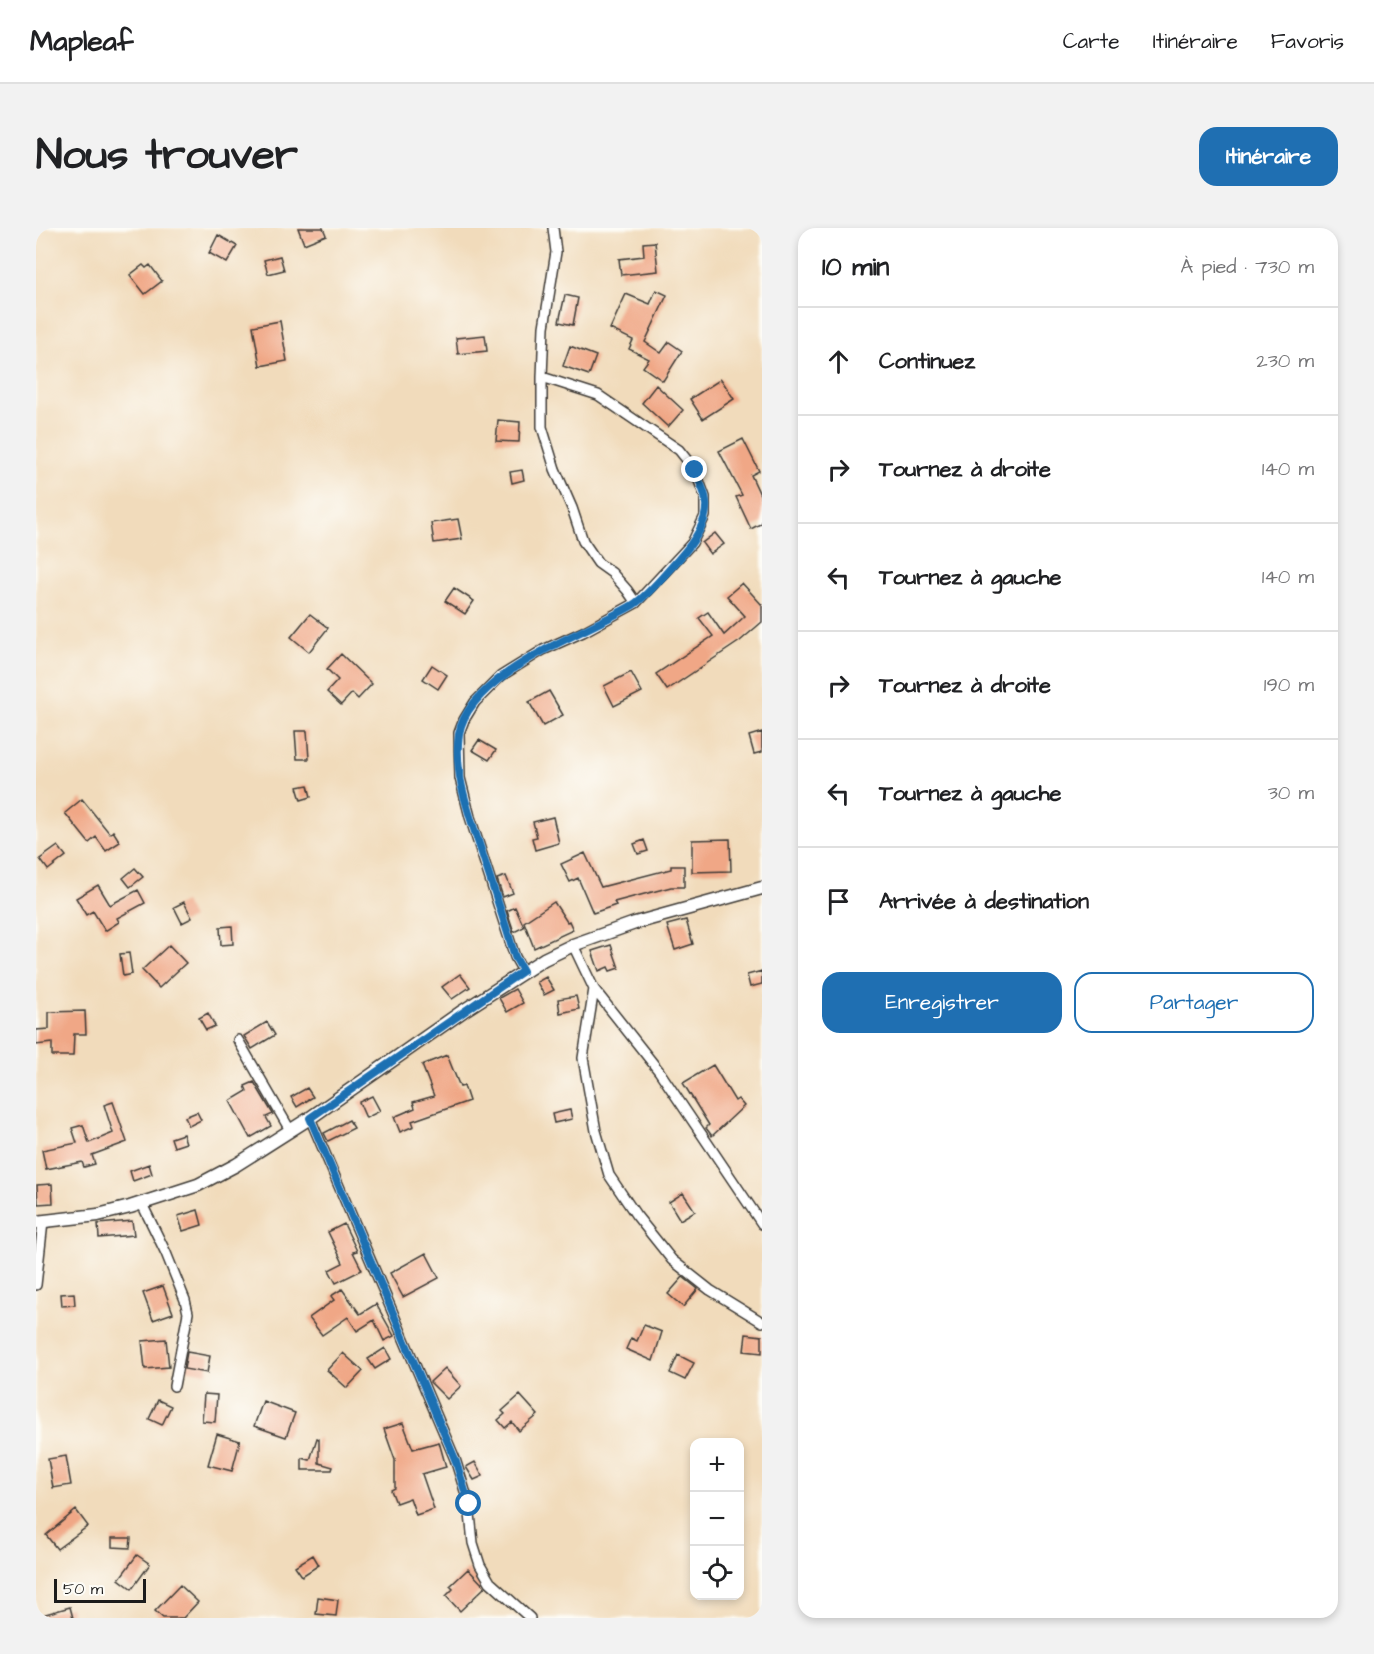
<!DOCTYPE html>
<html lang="fr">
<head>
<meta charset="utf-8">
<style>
  body { margin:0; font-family:"Architects Daughter",sans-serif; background:#f2f2f2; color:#202124 }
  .controls { position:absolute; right:18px; bottom:18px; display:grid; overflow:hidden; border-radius:12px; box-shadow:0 3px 9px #0003 }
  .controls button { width:54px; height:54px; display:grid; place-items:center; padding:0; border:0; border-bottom:2px solid #e0e0e0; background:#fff; color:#202124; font:30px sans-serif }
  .scale { position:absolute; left:18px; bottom:15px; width:92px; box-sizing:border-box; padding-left:6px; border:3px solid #1c1c1c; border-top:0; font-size:16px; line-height:21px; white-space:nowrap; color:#1c1c1c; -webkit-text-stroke:4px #fdfcf7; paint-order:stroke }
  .stop { position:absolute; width:18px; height:18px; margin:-14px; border:4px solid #1f6fb2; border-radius:50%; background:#fff }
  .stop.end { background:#1f6fb2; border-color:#fff; box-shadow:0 2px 6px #0008 }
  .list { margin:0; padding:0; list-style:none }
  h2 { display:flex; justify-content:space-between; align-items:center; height:78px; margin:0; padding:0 24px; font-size:26px }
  h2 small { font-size:20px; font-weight:400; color:#757577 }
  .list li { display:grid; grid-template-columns:39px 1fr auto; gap:18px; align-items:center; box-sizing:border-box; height:108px; padding:0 24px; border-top:2px solid #e0e0e0 }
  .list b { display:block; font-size:22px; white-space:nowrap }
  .list em { font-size:20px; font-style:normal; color:#757577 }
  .actions { display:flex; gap:12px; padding:18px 24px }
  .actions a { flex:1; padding:14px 0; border:2px solid #1f6fb2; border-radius:18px; text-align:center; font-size:21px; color:#1f6fb2 }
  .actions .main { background:#1f6fb2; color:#fff }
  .icon { flex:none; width:33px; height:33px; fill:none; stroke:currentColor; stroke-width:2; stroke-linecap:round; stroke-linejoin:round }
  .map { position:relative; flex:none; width:726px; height:1390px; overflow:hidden; border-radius:18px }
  header { display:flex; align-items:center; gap:36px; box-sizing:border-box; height:84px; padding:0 30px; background:#fff; border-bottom:2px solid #e0e0e0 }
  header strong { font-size:28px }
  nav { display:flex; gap:33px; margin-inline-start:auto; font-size:21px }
  .intro { display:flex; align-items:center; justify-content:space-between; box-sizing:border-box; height:144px; padding:0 36px }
  h1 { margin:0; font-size:42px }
  .button { padding:15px 27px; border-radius:18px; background:#1f6fb2; color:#fff; font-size:21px; font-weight:700 }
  main { display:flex; gap:36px; padding:0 36px }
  aside { flex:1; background:#fff; border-radius:18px; box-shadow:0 3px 9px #0003 }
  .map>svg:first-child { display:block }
</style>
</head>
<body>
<header>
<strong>Mapleaf</strong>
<nav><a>Carte</a><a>Itinéraire</a><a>Favoris</a></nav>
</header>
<div class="intro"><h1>Nous trouver</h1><a class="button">Itinéraire</a></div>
<main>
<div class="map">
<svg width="726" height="1390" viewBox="0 0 726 1390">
  <rect width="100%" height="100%" fill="#fdfcf7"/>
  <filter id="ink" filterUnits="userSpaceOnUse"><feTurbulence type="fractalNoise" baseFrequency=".0167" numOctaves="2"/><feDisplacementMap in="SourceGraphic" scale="12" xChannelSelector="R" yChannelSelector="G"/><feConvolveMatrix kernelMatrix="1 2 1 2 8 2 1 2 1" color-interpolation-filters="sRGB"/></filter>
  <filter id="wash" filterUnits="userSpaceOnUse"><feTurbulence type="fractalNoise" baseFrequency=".008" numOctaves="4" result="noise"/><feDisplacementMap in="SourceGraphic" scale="24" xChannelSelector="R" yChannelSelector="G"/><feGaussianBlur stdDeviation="1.35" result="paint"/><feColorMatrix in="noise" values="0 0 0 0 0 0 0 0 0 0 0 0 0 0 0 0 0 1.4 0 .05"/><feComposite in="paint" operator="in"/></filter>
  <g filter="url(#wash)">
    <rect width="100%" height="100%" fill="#f1dbbb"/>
    <g id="blocks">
      <path fill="#f0a786" d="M262 0H287L290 7 268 16Z
        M182 7 201 18 191 35 173 25Z
        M619 14 622 43 585 47 583 31 608 28 607 15Z
        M244 28 248 42 232 46 228 32Z
        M107 37 110 40 114 37 126 53 109 66 94 47Z
        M620 62 631 67 609 114 625 125 633 114 646 123 627 153 607 139 613 131 593 121 597 112 574 101 590 66 614 76Z
        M529 67 542 70 537 97 523 94Z
        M244 93 251 133 224 138 217 98Z
        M449 107 451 123 422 126 420 110Z
        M534 118 560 128 553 147 527 138Z
        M685 151 698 171 667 191 654 171Z
        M620 157 647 182 632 199 606 175Z
        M462 192 484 194 483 214 460 213Z
        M707 211 723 243 715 247 726 271V295L715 301 700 269 706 267 683 223Z
        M486 242 488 252 476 255 474 244Z
        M422 291 426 311 398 315 395 295Z
        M679 305 688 316 674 326 666 315Z
        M706 355 726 377V394L704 413 631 462 620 446 677 408 663 390 672 384 688 407 709 388 691 368Z
        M418 360 438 373 429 386 409 373Z
        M274 386 292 400 273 424 255 409Z
        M305 426 336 456 322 471 316 465 305 477 291 464 302 452 291 441Z
        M396 437 411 447 402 461 387 451Z
        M595 444 606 464 578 478 568 458Z
        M513 463 527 487 507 498 493 474Z
        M259 503H271L273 531H261Z
        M726 504V524L718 526 713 508Z
        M443 512 460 522 453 532 436 522Z
        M272 557 275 569 265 572 261 559Z
        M46 571 74 606 77 603 84 614 70 623 60 609 53 615 29 585Z
        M517 589 523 615 499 622 496 610 501 609 497 594Z
        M694 611 695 643 656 644V612Z
        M608 612 612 623 602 626 598 616Z
        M22 618 30 628 12 642 4 631Z
        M549 625 565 659 635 641V638H648V659H635L578 674 580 677 557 685 542 650 534 654 525 636Z
        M99 640 107 649 94 659 87 650Z
        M470 648 477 665 467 669 461 651Z
        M62 657 74 677 102 662 109 675 81 690 83 694 69 703 57 683 50 687 40 670Z
        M148 674 156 690 146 695 138 679Z
        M518 674 531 694 533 693 537 702 498 720 488 694Z
        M479 679 488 699 478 704 471 683Z
        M650 692 657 716 639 722 631 697Z
        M196 698 197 716 185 717 184 699Z
        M133 717 150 735 123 760 106 742Z
        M575 717 583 740 574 743 572 739 563 743 556 723Z
        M93 725 96 746 87 748 84 726Z
        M726 743V756L714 759 711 747Z
        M424 746 434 759 416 771 406 759Z
        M510 749 518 762 508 767 501 754Z
        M479 761 487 775 471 784 463 770Z
        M540 768 543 781 524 785 522 771Z
        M49 783 50 806H38L37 828H16V815L0 817V802L13 801V784Z
        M172 785 179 798 170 802 163 790Z
        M231 794 239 807 216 821 208 808Z
        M411 827 424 859 428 858 433 873 376 893 378 898 364 904 358 889 379 880 377 874 398 868 386 837Z
        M677 837 699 873 702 871 708 878 676 908 670 900 673 897 647 855Z
        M218 854 237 886 230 889 235 898 214 910 194 873 211 863 209 858Z
        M271 860 277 869 261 879 255 869Z
        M336 868 344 883 330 890 323 874Z
        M77 874 91 914 56 927 59 936 48 939 46 934 10 941 6 922 41 915 36 900 47 897 53 915 77 905 68 877Z
        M534 882 536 891 518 895 516 886Z
        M161 884 165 892 153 898 149 889Z
        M313 892 318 900 292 913 288 905Z
        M147 906 150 915 138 919 135 910Z
        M113 936 116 946 97 953 94 943Z
        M16 956 17 975 2 976 1 957Z
        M647 965 659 983 644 992 633 974Z
        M162 982 166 997 147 1003 142 988Z
        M96 993 98 1007 63 1010 62 996Z
        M308 996 321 1023 317 1024 326 1042 300 1055 293 1042 307 1035 292 1004Z
        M390 1025 403 1050 367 1069 354 1045Z
        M647 1049 662 1061 647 1079 632 1066Z
        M127 1058 137 1085 117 1092 107 1065Z
        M306 1061 324 1086 340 1076 358 1108 348 1113 338 1092 321 1103 312 1089 286 1107 273 1090 298 1072 295 1068Z
        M38 1065 39 1077 26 1078 25 1066Z
        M608 1097 626 1104 617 1133 590 1121 595 1110 601 1113Z
        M710 1106 726 1108V1125L708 1123Z
        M130 1111 133 1139 109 1141 106 1113Z
        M349 1120 355 1131 339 1141 332 1131Z
        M151 1124 174 1128 171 1145 148 1141Z
        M307 1125 327 1143 311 1160 291 1142Z
        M642 1127 658 1135 649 1152 634 1145Z
        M409 1140 425 1158 411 1171 394 1154Z
        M168 1166 181 1167 179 1194 166 1193Z
        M484 1167 502 1187 483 1203 476 1194 469 1200 462 1192 469 1186 466 1183Z
        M122 1172 135 1178 126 1197 113 1191Z
        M227 1173 259 1185 250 1209 218 1198Z
        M367 1195 377 1221 403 1214 410 1239 386 1246 398 1281 380 1287 374 1270 360 1275 355 1262 359 1260V1232L348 1201Z
        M181 1206 204 1213 196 1243 172 1237Z
        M281 1210 283 1211V1235L297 1239 296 1242H266V1230L274 1232Z
        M30 1228 35 1257 17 1260 12 1231Z
        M439 1234 447 1248 438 1252 430 1239Z
        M40 1282 52 1298 21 1321 10 1307Z
        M76 1310H95L94 1320 76 1319Z
        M101 1327 114 1336 96 1361 83 1351Z
        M277 1327 283 1337 266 1348 259 1338Z
        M432 1341 449 1359 424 1383 410 1368 417 1361 414 1358Z
        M144 1357 162 1374 147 1390H127L119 1383Z
        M282 1369 302 1372 300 1388 280 1386Z
        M34 1379 37 1390H6V1387Z"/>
    </g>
  </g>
  <g filter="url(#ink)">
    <use href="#blocks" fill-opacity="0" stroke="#3c3934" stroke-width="1.5"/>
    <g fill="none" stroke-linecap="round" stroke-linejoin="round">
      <g stroke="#3c3934" stroke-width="12">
        <path id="minor" d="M506 149V199L519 241 536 280 547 313 562 335 576 345 591 362 600 375
          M537 717 558 761 623 843 726 996
          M487 743 479 729 434 589 424 550 423 505 428 492 439 474 465 448 507 422 547 404 600 375 656 315 669 288V269L659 242 643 222 562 167 506 149 508 99 520 24 517 0
          M558 761 547 830 560 903 573 947 600 987 636 1032 674 1062 726 1094
          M202 812 254 902
          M274 890 419 1231 433 1276 437 1315 444 1337 454 1354 494 1390
          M106 976 130 1025 149 1072 152 1085 138 1158
          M0 1057 7 994"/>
      </g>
      <g stroke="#3c3934" stroke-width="15">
        <path id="tertiary" d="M0 994 62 987 94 979 162 957 200 937 274 890 427 783 508 731 537 717 599 695 726 660"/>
      </g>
      <use href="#minor" stroke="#fff" stroke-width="9"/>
      <use href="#tertiary" stroke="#fff" stroke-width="12"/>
    </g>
  </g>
  <g fill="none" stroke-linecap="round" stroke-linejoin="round" filter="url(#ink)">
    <path stroke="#1f6fb2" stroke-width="8" d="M433 1276 419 1231 274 890 487 743 479 729C469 694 457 660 446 625 434 588 417 546 423 506 433 445 550 405 597 377 612 368 630 345 642 332 657 315 675 292 669 268 667 259 662 251 659 242"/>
  </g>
</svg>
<div class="controls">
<button>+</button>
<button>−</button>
<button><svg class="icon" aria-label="locate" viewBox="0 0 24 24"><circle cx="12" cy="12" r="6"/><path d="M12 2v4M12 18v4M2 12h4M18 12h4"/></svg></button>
</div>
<div class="scale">50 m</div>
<div class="stop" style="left:433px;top:1276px"></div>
<div class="stop end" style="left:659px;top:242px"></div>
</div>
<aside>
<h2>10 min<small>À pied · 730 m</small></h2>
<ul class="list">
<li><svg class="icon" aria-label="ahead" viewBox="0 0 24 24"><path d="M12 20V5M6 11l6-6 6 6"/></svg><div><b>Continuez</b></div><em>230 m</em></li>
<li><svg class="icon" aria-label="right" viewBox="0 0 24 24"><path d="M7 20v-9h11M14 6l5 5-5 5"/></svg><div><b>Tournez à droite</b></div><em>140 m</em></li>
<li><svg class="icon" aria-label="left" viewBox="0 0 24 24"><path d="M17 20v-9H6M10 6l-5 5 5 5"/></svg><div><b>Tournez à gauche</b></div><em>140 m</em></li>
<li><svg class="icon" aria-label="right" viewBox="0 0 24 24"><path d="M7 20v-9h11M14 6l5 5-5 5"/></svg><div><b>Tournez à droite</b></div><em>190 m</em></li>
<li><svg class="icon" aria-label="left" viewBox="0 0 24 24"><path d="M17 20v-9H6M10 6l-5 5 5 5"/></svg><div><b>Tournez à gauche</b></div><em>30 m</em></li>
<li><svg class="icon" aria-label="arrive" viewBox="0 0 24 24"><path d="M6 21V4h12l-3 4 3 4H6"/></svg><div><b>Arrivée à destination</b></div></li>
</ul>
<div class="actions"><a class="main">Enregistrer</a><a>Partager</a></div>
</aside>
</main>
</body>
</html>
